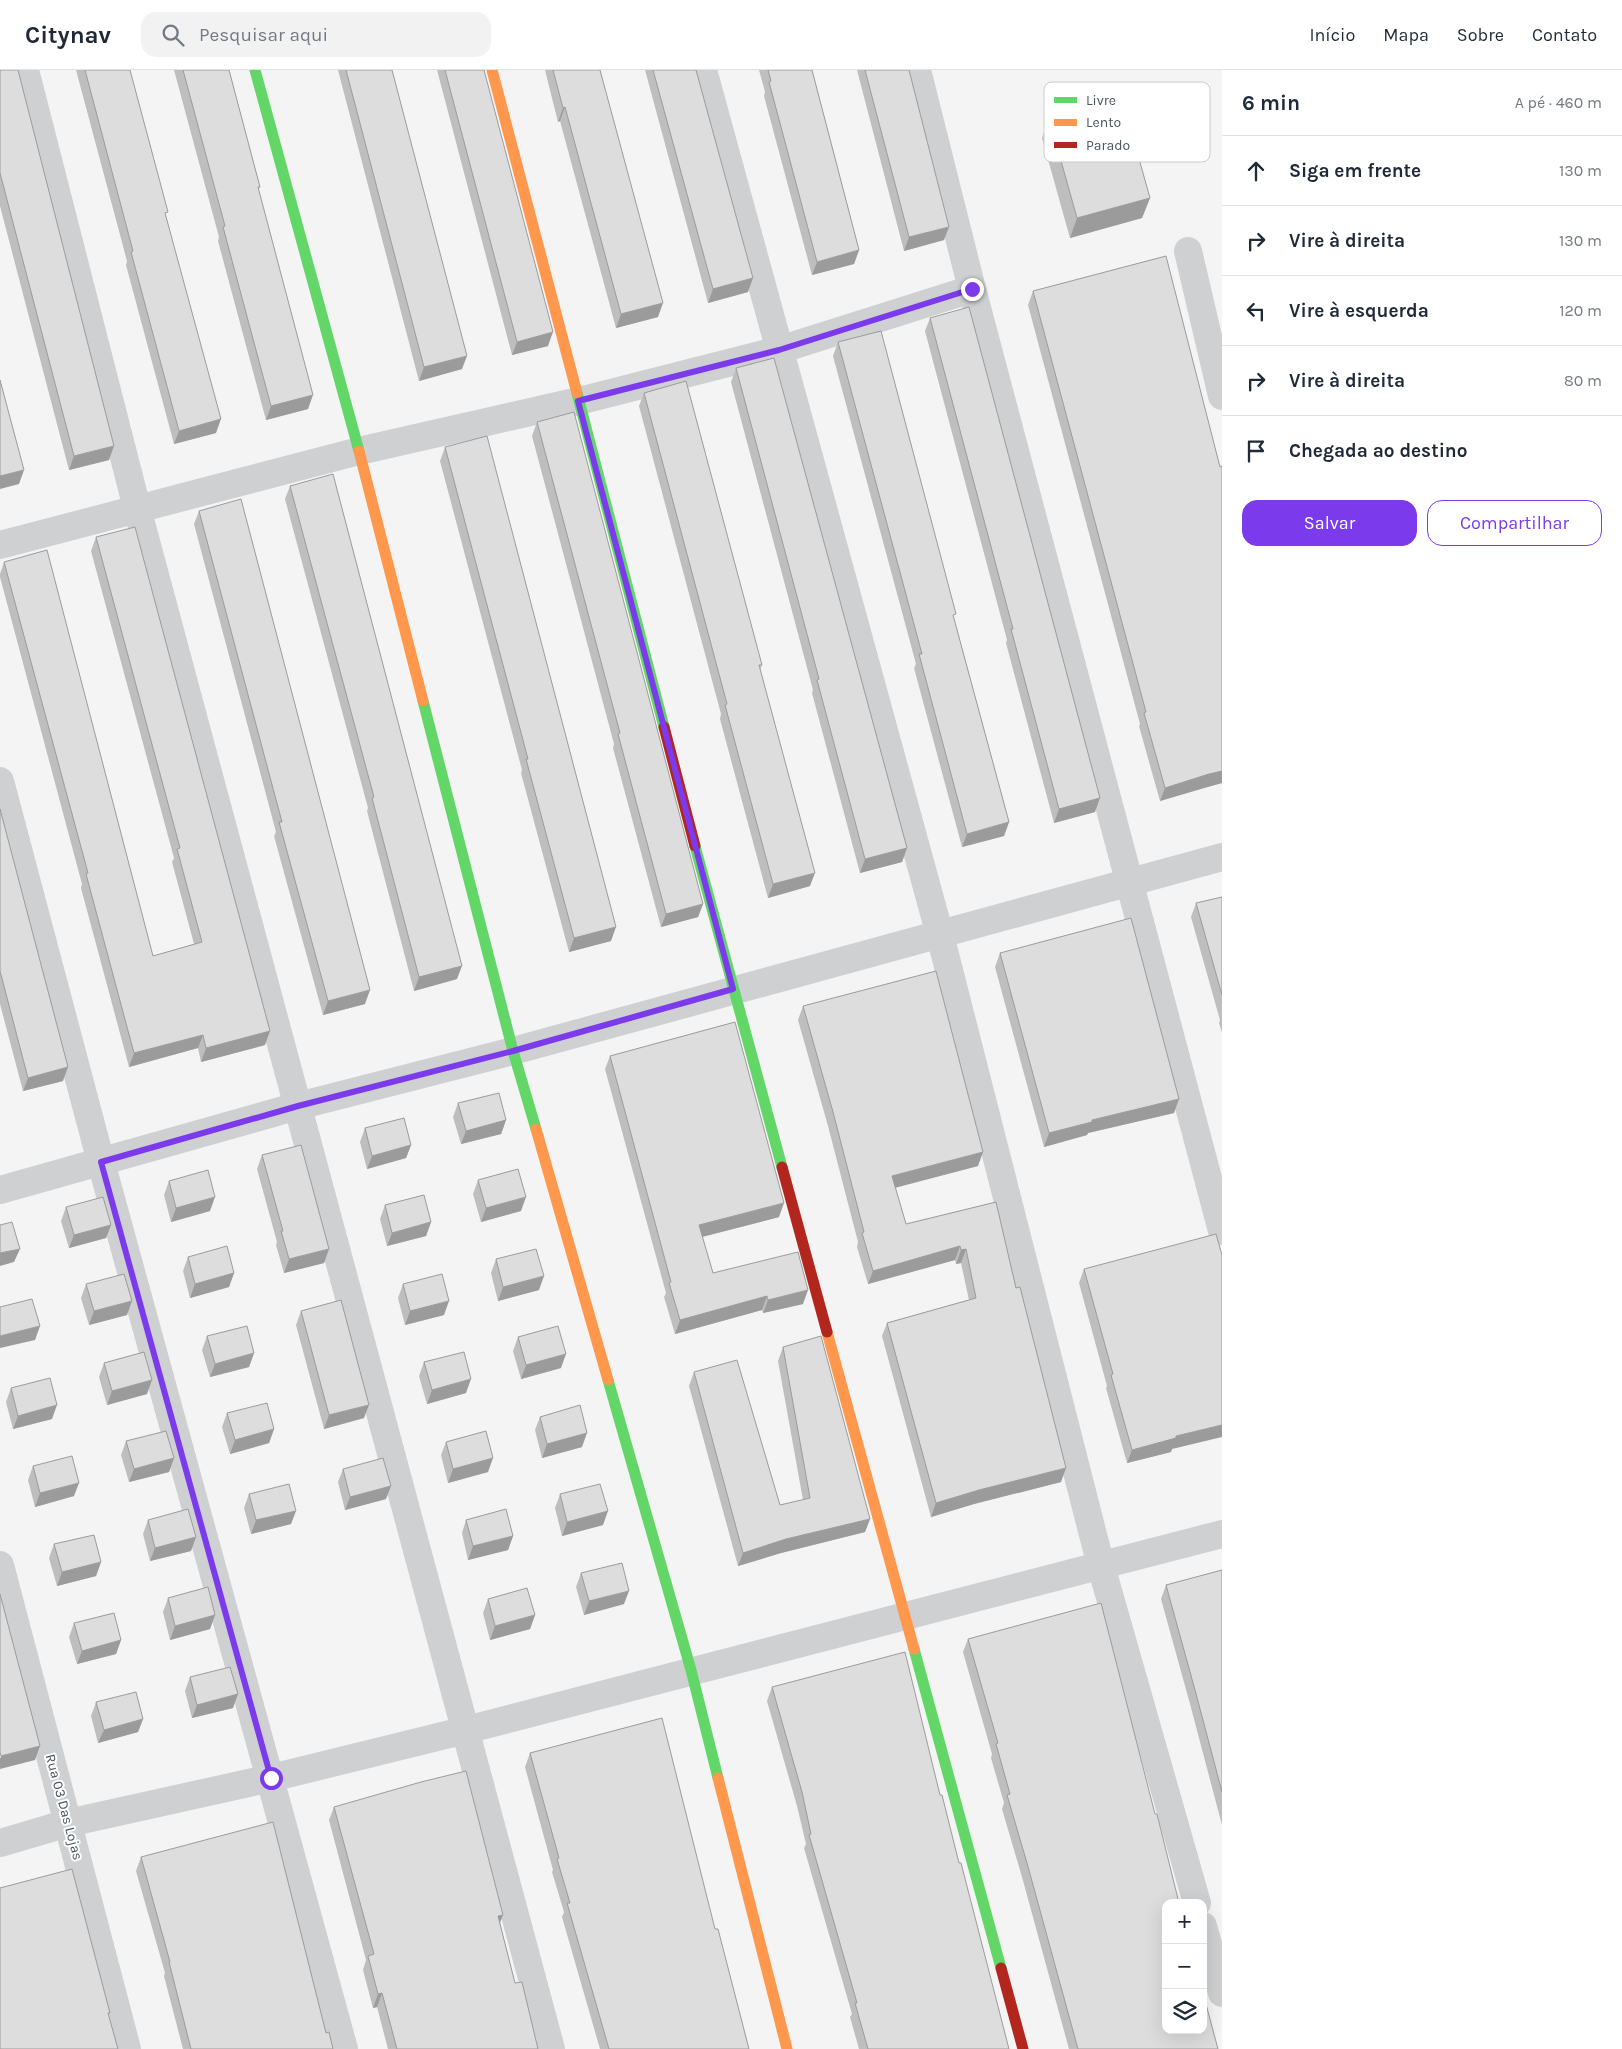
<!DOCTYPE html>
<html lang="pt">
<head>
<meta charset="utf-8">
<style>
  body { margin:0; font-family:Karla,sans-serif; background:#f2f2f3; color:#1f2937 }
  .controls { position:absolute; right:15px; bottom:15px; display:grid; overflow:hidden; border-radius:10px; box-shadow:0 5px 20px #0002 }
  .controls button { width:45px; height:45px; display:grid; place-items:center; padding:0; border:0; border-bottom:1px solid #e0e1e3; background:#fff; color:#1f2937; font:25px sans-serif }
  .stop { position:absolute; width:15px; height:15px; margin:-11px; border:4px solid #7c3aed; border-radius:50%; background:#fff }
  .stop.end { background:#7c3aed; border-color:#fff; box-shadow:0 1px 5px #0008 }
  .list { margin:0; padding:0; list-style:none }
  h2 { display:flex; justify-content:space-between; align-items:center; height:65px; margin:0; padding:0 20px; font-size:21px }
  h2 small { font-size:16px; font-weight:400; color:#747a83 }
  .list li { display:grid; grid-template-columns:32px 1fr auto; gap:15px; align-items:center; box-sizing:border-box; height:70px; padding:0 20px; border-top:1px solid #e0e1e3 }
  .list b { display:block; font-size:19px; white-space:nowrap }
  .list em { font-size:16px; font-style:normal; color:#747a83 }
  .actions { display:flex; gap:10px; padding:15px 20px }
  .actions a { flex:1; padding:11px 0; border:1px solid #7c3aed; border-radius:15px; text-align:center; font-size:18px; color:#7c3aed }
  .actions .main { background:#7c3aed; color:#fff }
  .icon { flex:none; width:28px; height:28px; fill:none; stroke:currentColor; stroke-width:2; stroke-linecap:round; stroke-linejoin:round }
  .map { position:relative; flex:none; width:1222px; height:1979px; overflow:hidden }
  header { display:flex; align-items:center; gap:30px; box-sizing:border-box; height:70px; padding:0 25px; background:#fff; border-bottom:1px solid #e0e1e3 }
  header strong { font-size:24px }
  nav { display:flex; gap:28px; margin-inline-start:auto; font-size:18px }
  .search { width:350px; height:45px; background:#f2f2f3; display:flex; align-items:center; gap:12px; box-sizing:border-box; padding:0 18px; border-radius:15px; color:#747a83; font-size:19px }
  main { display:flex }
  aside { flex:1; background:#fff }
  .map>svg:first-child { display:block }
</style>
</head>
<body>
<header>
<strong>Citynav</strong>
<div class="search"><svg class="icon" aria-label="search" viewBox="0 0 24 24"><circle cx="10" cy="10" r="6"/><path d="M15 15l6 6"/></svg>Pesquisar aqui</div>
<nav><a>Início</a><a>Mapa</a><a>Sobre</a><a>Contato</a></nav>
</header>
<main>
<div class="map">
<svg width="1222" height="1979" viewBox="0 0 1222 1979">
  <rect width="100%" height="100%" fill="#f4f4f4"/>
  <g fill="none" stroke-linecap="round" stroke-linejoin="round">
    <path stroke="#ced0d2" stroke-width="28" d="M25 0 137 438 551 1979
      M703 0 940 865 1101 1496 1197 1833
      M917 0 972 219 1222 1161
      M1188 181 1222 326
      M0 475 359 381 579 331 779 280 972 219
      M0 711 101 1092 344 1979
      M0 1120 298 1036 513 981 1222 787
      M0 1495 127 1979
      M0 1773 68 1753 271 1708 466 1660 1222 1464
      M1203 1856 1222 1923"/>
    <path stroke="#63d668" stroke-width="11" d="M255 0 359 381
      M577 323 664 657
      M423 631 513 981 536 1059
      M695 776 782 1097
      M608 1310 691 1600 718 1708
      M914 1579 1001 1898"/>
    <path stroke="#ff974d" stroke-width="11" d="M492 0 577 323
      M359 381 423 631
      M536 1059 608 1310
      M827 1262 914 1579
      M718 1708 787 1979"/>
    <path stroke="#b3261e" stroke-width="11" d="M664 657 695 776
      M782 1097 827 1262
      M1001 1898 1023 1979"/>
  </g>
  <path fill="#bebebf" d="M0 0 109 390 69 400 0 136Z
    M76 0H130L166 146 216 363 174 374 126 195 127 191Z
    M174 0H229L260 117 258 120 308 339 266 350 218 171 219 167Z
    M338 0H392L462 299 419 311Z
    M437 0H484L548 276 512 285Z
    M545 0H600L658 247 616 258 560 51 558 52Z
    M645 0H696L748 222 708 233Z
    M759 0H812L859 180 854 194 812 205 764 26 765 22Z
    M857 0H909L944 170 904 181Z
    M1049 48 1150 128 1142 148 1070 168 1042 68Z
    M1033 221 1220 397 1222 396V713L1204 718 1160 731 1139 656 1140 654 1028 235Z
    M930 248 1095 742 1054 753 1006 573 1007 570 925 261Z
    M838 272 954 549 1009 752 1004 766 962 777 914 598 916 594 833 286Z
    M736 298 907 778 902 792 860 803 812 623 813 620 731 312Z
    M644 323 762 595 760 600 810 816 768 828 720 649 721 644 639 336Z
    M537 352 703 834 698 847 661 857 613 678 614 674 532 366Z
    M445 377 611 871 569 882 521 703 522 700 440 391Z
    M290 416 457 909 414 921 367 741 368 738 285 429Z
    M199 441 365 934 323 945 274 766 276 762 194 454Z
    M96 467 265 975 201 992 198 978 129 997 81 818 82 814 0 507V504L4 492 153 886 194 874 172 792 174 788 91 481Z
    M0 739 63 1011 23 1021 0 934Z
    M1222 827V963L1219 953 1220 950 1191 847 1196 833Z
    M1000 883 1174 1043 1088 1063 1087 1065 1044 1077 995 897Z
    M803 936 978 1096 895 1117 906 1154 996 1132 1061 1412 974 1434 931 1447 882 1266 887 1253 969 1230 961 1193 956 1194 955 1190 868 1214 857 1177 858 1172 828 1056 798 950Z
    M610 986 779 1147 702 1167 713 1203 803 1234 763 1243 762 1240 675 1264 664 1227 666 1223 605 999Z
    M458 1033 506 1050 501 1064 461 1074 453 1047Z
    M365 1058 411 1075 406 1088 367 1099 360 1072Z
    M262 1085 329 1179 324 1193 284 1203 276 1175 277 1172 257 1099Z
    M478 1110 521 1141 481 1152 473 1124Z
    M169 1111 210 1141 171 1152 164 1125Z
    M385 1135 431 1152 426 1166 387 1176 380 1149Z
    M66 1137 111 1155 106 1168 69 1178 61 1151Z
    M188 1187 234 1203 229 1217 190 1228 183 1201Z
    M496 1189 539 1220 498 1231 491 1203Z
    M1084 1199 1172 1379 1171 1382 1127 1393 1106 1318 1107 1316 1079 1213Z
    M86 1214 127 1245 89 1255 81 1228Z
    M403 1214 444 1245 405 1255 398 1228Z
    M301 1241 364 1348 324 1359 296 1255Z
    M207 1266 254 1283 249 1297 210 1307 202 1280Z
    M518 1267 561 1298 521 1309 513 1281Z
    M783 1277 870 1449 865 1462 781 1483 738 1496 689 1316 694 1302 780 1435 803 1430 778 1291Z
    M424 1292 466 1323 427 1334 419 1306Z
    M104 1293 147 1324 107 1335 99 1307Z
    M11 1318 52 1349 13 1359 6 1332Z
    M227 1343 274 1359 269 1373 230 1384 222 1357Z
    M540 1347 582 1377 542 1388 535 1360Z
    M126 1371 174 1388 169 1402 129 1412 121 1385Z
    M446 1372 488 1402 448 1413 441 1385Z
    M33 1396 74 1426 35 1437 28 1410Z
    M343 1399 386 1429 345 1440 338 1412Z
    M249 1424 291 1454 251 1464 244 1438Z
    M560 1424 603 1455 562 1466 555 1438Z
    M148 1450 191 1481 150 1491 143 1464Z
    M466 1450 513 1466 508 1480 468 1490 462 1463Z
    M54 1474 101 1492 96 1506 57 1516 49 1488Z
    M1222 1500V1755L1190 1634 1161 1529 1166 1515Z
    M581 1503 624 1534 584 1545 576 1517Z
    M168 1528 215 1545 210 1559 170 1570 163 1542Z
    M488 1529 535 1545 530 1559 490 1570 483 1543Z
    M74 1553 121 1570 116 1584 77 1594 69 1567Z
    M968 1569 1166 1833 1218 1979H1069L1022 1807 1002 1739 1004 1733 991 1688 992 1684 963 1582Z
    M190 1607 233 1638 192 1648 185 1621Z
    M772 1617 940 1725 959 1793 1009 1979H859L850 1947 852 1944 804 1778 806 1774 797 1736 767 1631Z
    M96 1632 143 1649 138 1662 98 1673 91 1646Z
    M530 1683 715 1859 749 1979H600L562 1847 564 1842 552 1802 553 1800 525 1697Z
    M334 1737 500 1853 515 1913 538 1979H388L377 1937 373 1938 363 1900 366 1890 329 1750Z
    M141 1787 326 1963 333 1979H183L164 1906 165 1903 136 1801Z"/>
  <path fill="#9b9b9b" d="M565 37 560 51 558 52 563 38Z
    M1150 128 1142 148 1070 168 1077 148Z
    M949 157 944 170 904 181 909 167Z
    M859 180 854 194 812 205 817 192Z
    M753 208 748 222 708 233 713 219Z
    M663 233 658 247 616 258 621 244Z
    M553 262 548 276 512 285 517 272Z
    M467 286 462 299 419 311 424 297Z
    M313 325 308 339 266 350 271 336Z
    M221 349 216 363 174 374 179 361Z
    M114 376 109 390 69 400 74 386Z
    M24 400 19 414 0 419V406Z
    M1222 701V713L1204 718 1160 731 1165 718 1209 704Z
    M1100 728 1095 742 1054 753 1059 739Z
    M1009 752 1004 766 962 777 967 764Z
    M907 778 902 792 860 803 865 789Z
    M815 803 810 816 768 828 773 814Z
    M703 834 698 847 661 857 666 844Z
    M616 857 611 871 569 882 574 868Z
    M462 896 457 909 414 921 419 907Z
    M370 920 365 934 323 945 328 931Z
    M270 961 265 975 201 992 206 978Z
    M203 965 198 978 129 997 134 983Z
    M68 997 63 1011 23 1021 28 1008Z
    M1179 1029 1174 1043 1088 1063 1087 1065 1044 1077 1049 1063 1092 1050Z
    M506 1050 501 1064 461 1074 466 1061Z
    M411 1075 406 1088 367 1099 372 1086Z
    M983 1082 978 1096 887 1120 892 1106Z
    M215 1127 210 1141 171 1152 176 1138Z
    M526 1127 521 1141 481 1152 486 1138Z
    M784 1133 779 1147 694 1169 699 1155Z
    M431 1152 426 1166 387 1176 392 1163Z
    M111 1155 106 1168 69 1178 74 1165Z
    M960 1176 955 1190 868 1214 873 1201Z
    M20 1179 14 1192 0 1196V1183Z
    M329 1179 324 1193 284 1203 289 1189Z
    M966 1179 961 1193 956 1194 961 1180Z
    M234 1203 229 1217 190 1228 195 1214Z
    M544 1206 539 1220 498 1231 503 1217Z
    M808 1220 803 1234 763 1243 768 1230Z
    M767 1226 762 1240 675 1264 680 1250Z
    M132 1231 127 1245 89 1255 94 1241Z
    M449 1231 444 1245 405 1255 410 1241Z
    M40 1256 35 1270 0 1278V1266Z
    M254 1283 249 1297 210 1307 215 1294Z
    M566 1284 561 1298 521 1309 526 1295Z
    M471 1309 466 1323 427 1334 432 1320Z
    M152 1310 147 1324 107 1335 112 1321Z
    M57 1335 52 1349 13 1359 18 1346Z
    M369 1335 364 1348 324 1359 329 1345Z
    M1222 1355V1367L1172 1379 1171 1382 1127 1393 1132 1380 1176 1366Z
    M274 1359 269 1373 230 1384 235 1370Z
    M587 1363 582 1377 542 1388 547 1374Z
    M174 1388 169 1402 129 1412 134 1399Z
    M493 1388 488 1402 448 1413 453 1399Z
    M1066 1398 1061 1412 974 1434 931 1447 936 1433 979 1420Z
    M79 1413 74 1426 35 1437 40 1423Z
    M391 1416 386 1429 345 1440 350 1427Z
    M296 1441 291 1454 251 1464 256 1450Z
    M608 1441 603 1455 562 1466 567 1452Z
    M870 1449 865 1462 781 1483 738 1496 743 1483 786 1469Z
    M513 1466 508 1480 468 1490 473 1476Z
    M196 1467 191 1481 150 1491 155 1478Z
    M101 1492 96 1506 57 1516 62 1502Z
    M629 1521 624 1534 584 1545 589 1531Z
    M215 1545 210 1559 170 1570 175 1556Z
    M535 1545 530 1559 490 1570 495 1556Z
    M121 1570 116 1584 77 1594 82 1581Z
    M238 1624 233 1638 192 1648 197 1635Z
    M143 1649 138 1662 98 1673 104 1660Z
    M40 1676 35 1690 0 1699V1689L1 1686Z
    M503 1845 498 1858V1846Z
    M382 1923 377 1937 373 1938 378 1924Z"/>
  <path fill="#ddddde" stroke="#9b9b9b" d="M0 0H18L114 376 74 386 0 103Z
    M85 0H130L168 142 165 143 221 349 179 361 131 182 133 181Z
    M183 0H229L260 117H258L313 325 271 336 223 157 225 156Z
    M346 0H392L467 286 424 297Z
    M445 0H484L553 262 517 272Z
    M553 0H600L663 233 621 244 565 37 563 38Z
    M653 0H696L753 208 713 219Z
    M768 0H812L859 180 817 192 769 12 771 11Z
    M865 0H909L949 157 909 167Z
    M1122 28 1150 128 1077 148 1049 48Z
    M1166 186 1220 397 1222 396V701L1209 704 1165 718 1144 643 1146 642 1033 221Z
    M969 237 1100 728 1059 739 1011 559H1013L930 248Z
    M881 261 956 544 953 545 1009 752 967 764 919 584H922L838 272Z
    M774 288 907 778 865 789 817 610 819 609 736 298Z
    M0 310 24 400 0 406Z
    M686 311 762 595H759L815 803 773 814 725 635 727 634 644 323Z
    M574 342 703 834 666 844 618 664 620 663 537 352Z
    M487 366 616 857 574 868 526 689H528L445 377Z
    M333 404 462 896 419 907 372 728 374 727 290 416Z
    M241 429 370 920 328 931 279 752H282L199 441Z
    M135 457 270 961 206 978 203 965 134 983 86 804 88 803 4 492 47 480 153 886 202 872 177 779 180 778 96 467Z
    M0 739 68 997 28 1008 0 901Z
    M1222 827V925L1196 833Z
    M1131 848 1179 1029 1092 1050V1052L1049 1063 1000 883Z
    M936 901 983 1082 892 1106 906 1154 996 1132 1016 1218 1020 1217 1066 1398 979 1420 936 1433 887 1253 976 1228 966 1179 961 1180 960 1176 873 1201 862 1163 864 1162 833 1042 803 936Z
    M735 952 784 1133 699 1155 713 1203 798 1182 808 1220 768 1230 767 1226 680 1250 669 1213 671 1212 610 986Z
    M499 1023 506 1050 466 1061 458 1033Z
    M404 1048 411 1075 372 1086 365 1058Z
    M301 1075 329 1179 289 1189 281 1161H283L262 1085Z
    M518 1099 526 1127 486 1138 478 1110Z
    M208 1100 215 1127 176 1138 169 1111Z
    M424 1125 431 1152 392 1163 385 1135Z
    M103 1127 111 1155 74 1165 66 1137Z
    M12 1152 20 1179 0 1183V1155Z
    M1216 1164 1222 1185V1355L1176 1366V1368L1132 1380 1111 1305 1113 1304 1084 1199Z
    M227 1176 234 1203 195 1214 188 1187Z
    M536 1179 544 1206 503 1217 496 1189Z
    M124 1204 132 1231 94 1241 86 1214Z
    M442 1204 449 1231 410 1241 403 1214Z
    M32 1229 40 1256 0 1266V1237Z
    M341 1230 369 1335 329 1345 301 1241Z
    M247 1256 254 1283 215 1294 207 1266Z
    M558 1256 566 1284 526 1295 518 1267Z
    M821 1266 870 1449 786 1469 743 1483 694 1302 737 1290 780 1435 810 1428 783 1277Z
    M144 1282 152 1310 112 1321 104 1293Z
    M464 1282 471 1309 432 1320 424 1292Z
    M50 1308 57 1335 18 1346 11 1318Z
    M267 1333 274 1359 235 1370 227 1343Z
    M580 1335 587 1363 547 1374 540 1347Z
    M166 1361 174 1388 134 1399 126 1371Z
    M486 1361 493 1388 453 1399 446 1372Z
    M72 1386 79 1413 40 1423 33 1396Z
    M383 1388 391 1416 350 1427 343 1399Z
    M289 1414 296 1441 256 1450 249 1424Z
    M600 1414 608 1441 567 1452 560 1424Z
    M188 1439 196 1467 155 1478 148 1450Z
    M506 1439 513 1466 473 1476 466 1450Z
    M94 1465 101 1492 62 1502 54 1474Z
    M622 1493 629 1521 589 1531 581 1503Z
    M1222 1500V1722L1195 1620 1166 1515Z
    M208 1517 215 1545 175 1556 168 1528Z
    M527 1518 535 1545 495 1556 488 1529Z
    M0 1524 40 1676 1 1686 0 1682Z
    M1101 1533 1155 1744H1157L1179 1833H1166V1960H1203V1923L1218 1979H1078L1027 1793 1007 1725 1010 1724 996 1674 998 1673 968 1569Z
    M114 1543 121 1570 82 1581 74 1553Z
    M905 1582 940 1725H942L959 1793H961L1009 1979H868L855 1933H857L809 1765 811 1764 802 1722 772 1617Z
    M230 1597 238 1624 197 1635 190 1607Z
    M136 1622 143 1649 104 1660 96 1632Z
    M662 1648 715 1859H718L749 1979H609L567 1833H570L557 1789 559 1788 530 1683Z
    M466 1701 503 1845 498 1846 515 1913 522 1912 538 1979H397L382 1923 378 1924 368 1886 374 1884 334 1737 421 1712Z
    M273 1752 326 1963 329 1962 333 1979H191L169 1892H170L141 1787Z
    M72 1799 110 1943H108L118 1979H0V1818Z"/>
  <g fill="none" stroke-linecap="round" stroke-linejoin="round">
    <path stroke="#7c3aed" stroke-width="6" d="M271 1708 101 1092 298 1036 513 981 733 919 578 331 779 280 972 219"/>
  </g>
  <g text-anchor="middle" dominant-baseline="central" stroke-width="4" stroke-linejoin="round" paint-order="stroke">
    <g font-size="14" fill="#4a5661" stroke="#fff">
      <text transform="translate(64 1737) rotate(75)">Rua 03 Das Lojas</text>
    </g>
  </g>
  <rect x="1044" y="12" width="166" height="80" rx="8" fill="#fff" stroke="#c9ccd0" stroke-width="1"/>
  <rect x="1054" y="27" width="23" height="6" fill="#63d668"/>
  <rect x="1054" y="49" width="23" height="7" fill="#ff974d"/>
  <rect x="1054" y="72" width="23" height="6" fill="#b3261e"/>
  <g font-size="14" fill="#4a5661">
    <text x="1086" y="35">Livre</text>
    <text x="1086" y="57">Lento</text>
    <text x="1086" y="80">Parado</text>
  </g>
</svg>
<div class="controls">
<button>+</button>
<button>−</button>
<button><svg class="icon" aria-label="layers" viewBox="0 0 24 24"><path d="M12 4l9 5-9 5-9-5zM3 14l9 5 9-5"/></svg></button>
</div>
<div class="stop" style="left:271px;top:1708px"></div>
<div class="stop end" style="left:972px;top:219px"></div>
</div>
<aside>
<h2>6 min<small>A pé · 460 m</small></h2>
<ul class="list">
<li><svg class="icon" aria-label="ahead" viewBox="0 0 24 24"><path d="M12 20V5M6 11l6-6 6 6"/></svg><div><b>Siga em frente</b></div><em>130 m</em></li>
<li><svg class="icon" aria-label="right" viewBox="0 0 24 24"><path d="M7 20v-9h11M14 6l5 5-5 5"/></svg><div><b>Vire à direita</b></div><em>130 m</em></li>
<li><svg class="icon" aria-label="left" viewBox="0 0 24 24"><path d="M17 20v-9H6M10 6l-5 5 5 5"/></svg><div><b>Vire à esquerda</b></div><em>120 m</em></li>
<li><svg class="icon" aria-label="right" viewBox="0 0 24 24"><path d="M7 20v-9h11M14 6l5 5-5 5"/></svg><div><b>Vire à direita</b></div><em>80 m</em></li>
<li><svg class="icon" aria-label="arrive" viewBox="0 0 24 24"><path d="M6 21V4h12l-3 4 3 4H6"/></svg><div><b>Chegada ao destino</b></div></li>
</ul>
<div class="actions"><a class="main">Salvar</a><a>Compartilhar</a></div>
</aside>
</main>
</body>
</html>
